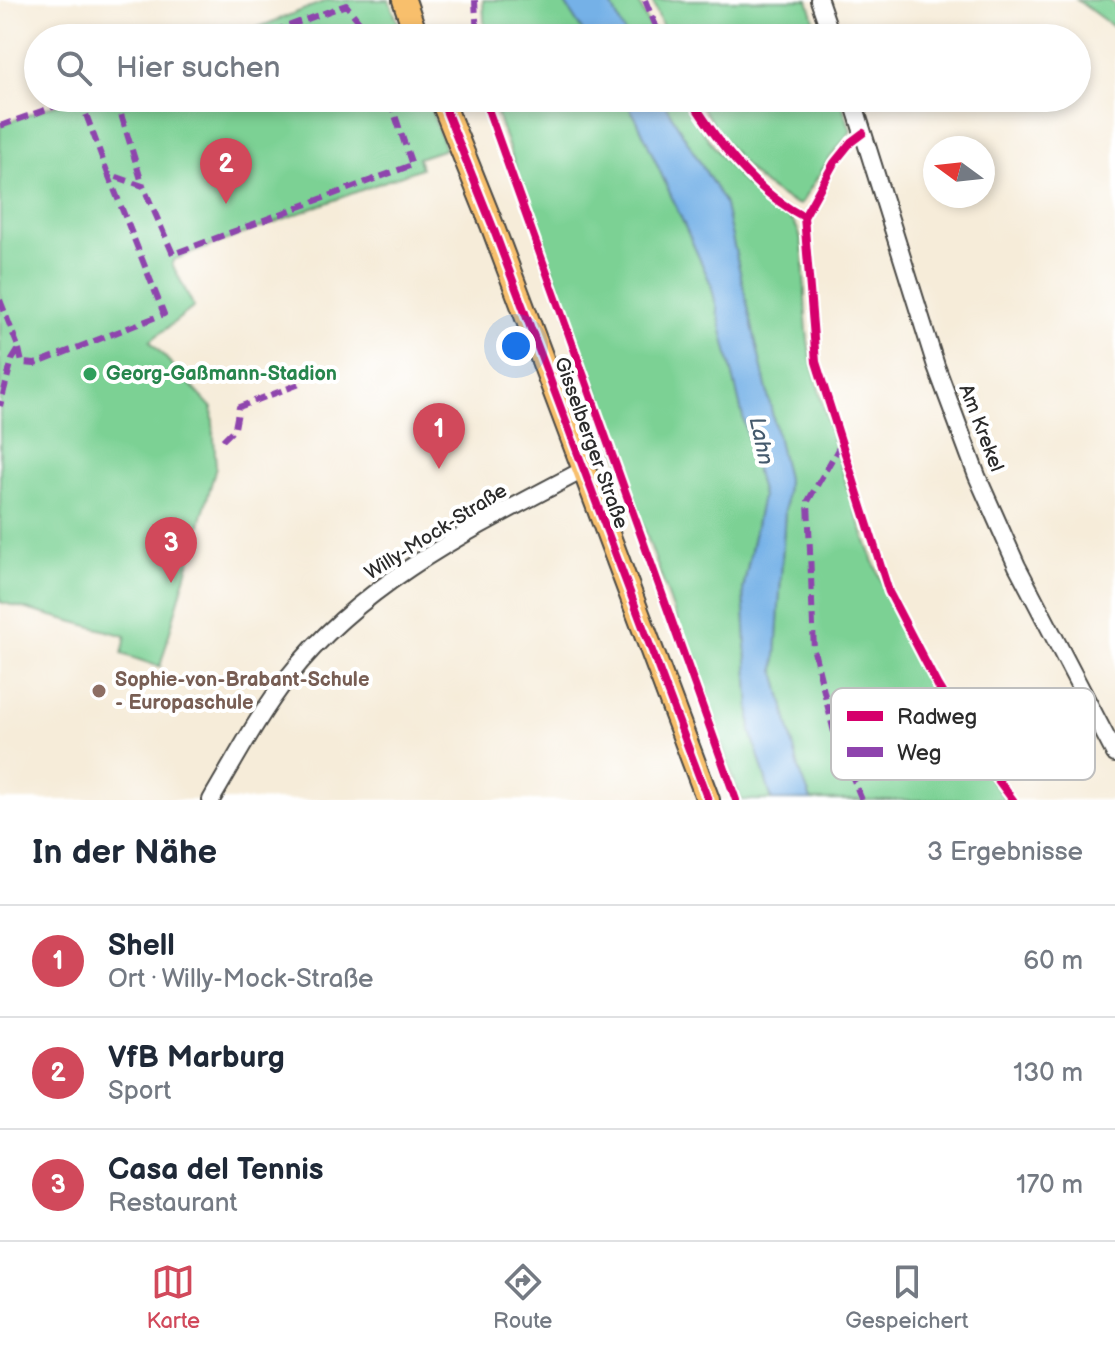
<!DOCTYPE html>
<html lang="de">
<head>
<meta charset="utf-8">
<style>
  body { margin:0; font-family:"Balsamiq Sans",sans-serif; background:#f2f2f3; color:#1f2937 }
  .compass { position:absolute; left:923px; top:136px; width:72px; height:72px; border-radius:50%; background:#fff; box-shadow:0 4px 12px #0003; rotate:285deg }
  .you { position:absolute; left:516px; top:346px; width:28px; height:28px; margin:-20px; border:6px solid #fff; border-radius:50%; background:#1a73e8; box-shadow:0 0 0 12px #1a73e833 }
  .badge { display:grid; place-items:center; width:52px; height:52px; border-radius:50%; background:#d1495b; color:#fff; font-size:26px; font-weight:700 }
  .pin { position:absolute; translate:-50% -66px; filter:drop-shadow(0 2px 4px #0008) }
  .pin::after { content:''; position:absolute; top:42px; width:28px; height:24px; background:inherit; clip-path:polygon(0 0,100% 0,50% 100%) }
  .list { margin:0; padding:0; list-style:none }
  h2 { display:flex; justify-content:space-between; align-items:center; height:104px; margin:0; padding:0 32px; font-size:34px }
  h2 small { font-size:26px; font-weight:400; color:#747a83 }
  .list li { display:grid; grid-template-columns:52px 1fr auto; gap:24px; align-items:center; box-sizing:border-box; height:112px; padding:0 32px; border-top:2px solid #e0e1e3 }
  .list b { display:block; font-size:30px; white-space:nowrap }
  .list p { margin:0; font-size:26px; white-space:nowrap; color:#747a83 }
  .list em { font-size:26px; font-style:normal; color:#747a83 }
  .icon { flex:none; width:44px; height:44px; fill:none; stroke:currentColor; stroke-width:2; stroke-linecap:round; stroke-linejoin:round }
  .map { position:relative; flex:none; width:1115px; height:800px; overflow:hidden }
  .search { position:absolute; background:#fff; box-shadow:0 4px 12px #0003; left:24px; right:24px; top:24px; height:88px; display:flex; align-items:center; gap:20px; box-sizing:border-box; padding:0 28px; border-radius:44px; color:#747a83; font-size:30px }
  .sheet { height:440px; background:#fff }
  nav { display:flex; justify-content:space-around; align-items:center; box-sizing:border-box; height:112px; border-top:2px solid #e0e1e3; background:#fff; font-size:22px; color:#747a83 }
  nav a { display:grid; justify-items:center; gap:4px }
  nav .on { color:#d1495b }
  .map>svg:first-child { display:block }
</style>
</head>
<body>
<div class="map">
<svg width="1115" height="800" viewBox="0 0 1115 800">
  <rect width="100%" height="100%" fill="#fff"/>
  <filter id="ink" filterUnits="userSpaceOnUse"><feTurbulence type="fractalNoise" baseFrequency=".0125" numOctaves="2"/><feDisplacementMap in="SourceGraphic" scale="16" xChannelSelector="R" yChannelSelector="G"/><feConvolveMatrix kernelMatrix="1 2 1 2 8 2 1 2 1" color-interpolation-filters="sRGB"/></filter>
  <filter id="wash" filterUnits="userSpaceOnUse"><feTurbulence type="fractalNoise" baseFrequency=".006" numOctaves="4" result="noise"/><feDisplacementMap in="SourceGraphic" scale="32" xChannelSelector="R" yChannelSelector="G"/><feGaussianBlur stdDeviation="1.8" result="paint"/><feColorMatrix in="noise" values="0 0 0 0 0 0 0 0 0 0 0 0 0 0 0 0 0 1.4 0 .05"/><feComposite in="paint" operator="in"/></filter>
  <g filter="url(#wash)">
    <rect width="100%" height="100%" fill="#f6ecd9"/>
    <path fill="#7bd194" stroke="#537e60" stroke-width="2" d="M328 0H389L404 38H231Z
      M483 0H563L587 38H485Z
      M609 0H638L654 38H627Z
      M652 0H808L820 38H667Z
      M1077 0H1108L1115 5V28Z
      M74 98H427L445 149 418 158 421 168 173 260 172 264 194 307 150 341 212 408 216 467 160 667 122 654 126 636 0 602V125Z
      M491 98H624L637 120 711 284 762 496 743 590 751 731 772 800H741L608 427 604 405 583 356Z
      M661 98H682C693 121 732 172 751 190 765 203 788 210 797 228 804 243 803 260 804 276 806 305 805 337 813 366 851 519 907 675 1006 800H811L799 769 775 671 787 479 724 202Z
      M696 98H840L851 131 829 159 800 205C754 190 721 137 696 98Z"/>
    <path fill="#75b1e7" stroke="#506e89" stroke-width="2" d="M563 0H609L627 38H587Z
      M624 98H661L724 202 787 479 775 671 799 769 811 800H772L751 731 743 590 762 496 711 284 637 120Z"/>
  </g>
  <g filter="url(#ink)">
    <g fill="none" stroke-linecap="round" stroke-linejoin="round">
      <g stroke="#494845" stroke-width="20">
        <path id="minor" d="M819 0 832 38
          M852 98 936 366 977 476 1017 566 1115 754
          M211 800C236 758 259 714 289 676 364 580 478 526 583 470"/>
      </g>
      <g stroke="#494845" stroke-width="26">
        <path id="major" d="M404 0 417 38
          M441 98 492 225 708 800"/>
      </g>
      <use href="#minor" stroke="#fff" stroke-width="16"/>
      <use href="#major" stroke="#f8bf6c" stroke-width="22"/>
      <path stroke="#8e44ad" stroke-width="6" stroke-dasharray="12 6" stroke-linecap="butt" d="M475 0 477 38
        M645 0 661 38
        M255 38 346 5 365 29 368 38
        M80 98 108 174 143 186 173 254 412 165 389 98
        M116 98 143 186
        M0 126 78 98
        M0 300 19 349 12 360 0 406
        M19 349 22 363 35 364 164 314 108 174
        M223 440 235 428 239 407 302 383
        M841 444 808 501 814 651 834 732 862 800"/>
      <g stroke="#fff" stroke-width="13">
        <path id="cycleway" d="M441 98 492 225 708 800
          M484 98 736 800
          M690 98C720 145 754 191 804 217
          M863 133 851 142 834 163 804 217 816 362 889 592 938 686 995 776 1013 800"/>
      </g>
      <use href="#cycleway" stroke="#d6006c" stroke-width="8"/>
    </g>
  </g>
  <circle fill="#2e9e5b" stroke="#fff" stroke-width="3" cx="90" cy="374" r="8"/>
  <circle fill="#8d6e63" stroke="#fff" stroke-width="3" cx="99" cy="691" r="8"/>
  <g text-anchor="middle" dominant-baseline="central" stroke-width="8" stroke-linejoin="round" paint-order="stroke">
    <g font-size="20" font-weight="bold" fill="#27864d" stroke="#fff" text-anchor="start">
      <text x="106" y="374">Georg-Gaßmann-Stadion</text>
    </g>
    <g font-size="20" fill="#2b2b2b" stroke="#fff">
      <text transform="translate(981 428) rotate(69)">Am Krekel</text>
      <text transform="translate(591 443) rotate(70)">Gisselberger Straße</text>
      <text transform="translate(436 532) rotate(-32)">Willy-Mock-Straße</text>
    </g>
    <g font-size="20" font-weight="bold" fill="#785e54" stroke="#fff" text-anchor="start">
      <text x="115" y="680">Sophie-von-Brabant-Schule<tspan x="115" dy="23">- Europaschule</tspan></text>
    </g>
    <g font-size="22" font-style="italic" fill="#455a6d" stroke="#fff">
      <text transform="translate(761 441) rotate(78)">Lahn</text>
    </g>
  </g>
  <rect x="831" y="688" width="264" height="92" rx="12" fill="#fff" stroke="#bfbfbf" stroke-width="2"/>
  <rect x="847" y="711" width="36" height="10" fill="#d6006c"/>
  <rect x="847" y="747" width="36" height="10" fill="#8e44ad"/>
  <g font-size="22" fill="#2b2b2b">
    <text x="897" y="724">Radweg</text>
    <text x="897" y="760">Weg</text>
  </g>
</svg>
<svg class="compass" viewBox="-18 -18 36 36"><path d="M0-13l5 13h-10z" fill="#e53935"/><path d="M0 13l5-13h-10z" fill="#747a83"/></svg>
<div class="you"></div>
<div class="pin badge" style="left:439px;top:469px">1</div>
<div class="pin badge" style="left:226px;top:204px">2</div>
<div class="pin badge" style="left:171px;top:583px">3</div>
<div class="search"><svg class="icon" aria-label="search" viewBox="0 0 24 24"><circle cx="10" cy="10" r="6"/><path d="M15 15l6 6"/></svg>Hier suchen</div>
</div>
<section class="sheet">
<h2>In der Nähe<small>3 Ergebnisse</small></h2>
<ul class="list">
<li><span class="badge">1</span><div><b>Shell</b><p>Ort · Willy-Mock-Straße</p></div><em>60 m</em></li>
<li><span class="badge">2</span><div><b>VfB Marburg</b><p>Sport</p></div><em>130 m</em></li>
<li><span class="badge">3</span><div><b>Casa del Tennis</b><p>Restaurant</p></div><em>170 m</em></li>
</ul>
</section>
<nav>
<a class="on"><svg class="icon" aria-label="map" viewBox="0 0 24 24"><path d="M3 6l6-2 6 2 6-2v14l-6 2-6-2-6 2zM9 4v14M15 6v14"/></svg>Karte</a>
<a><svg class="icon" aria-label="directions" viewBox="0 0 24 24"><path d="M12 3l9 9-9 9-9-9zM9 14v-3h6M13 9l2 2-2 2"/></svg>Route</a>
<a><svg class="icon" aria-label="saved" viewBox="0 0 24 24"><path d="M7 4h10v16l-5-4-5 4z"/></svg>Gespeichert</a>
</nav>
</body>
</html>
